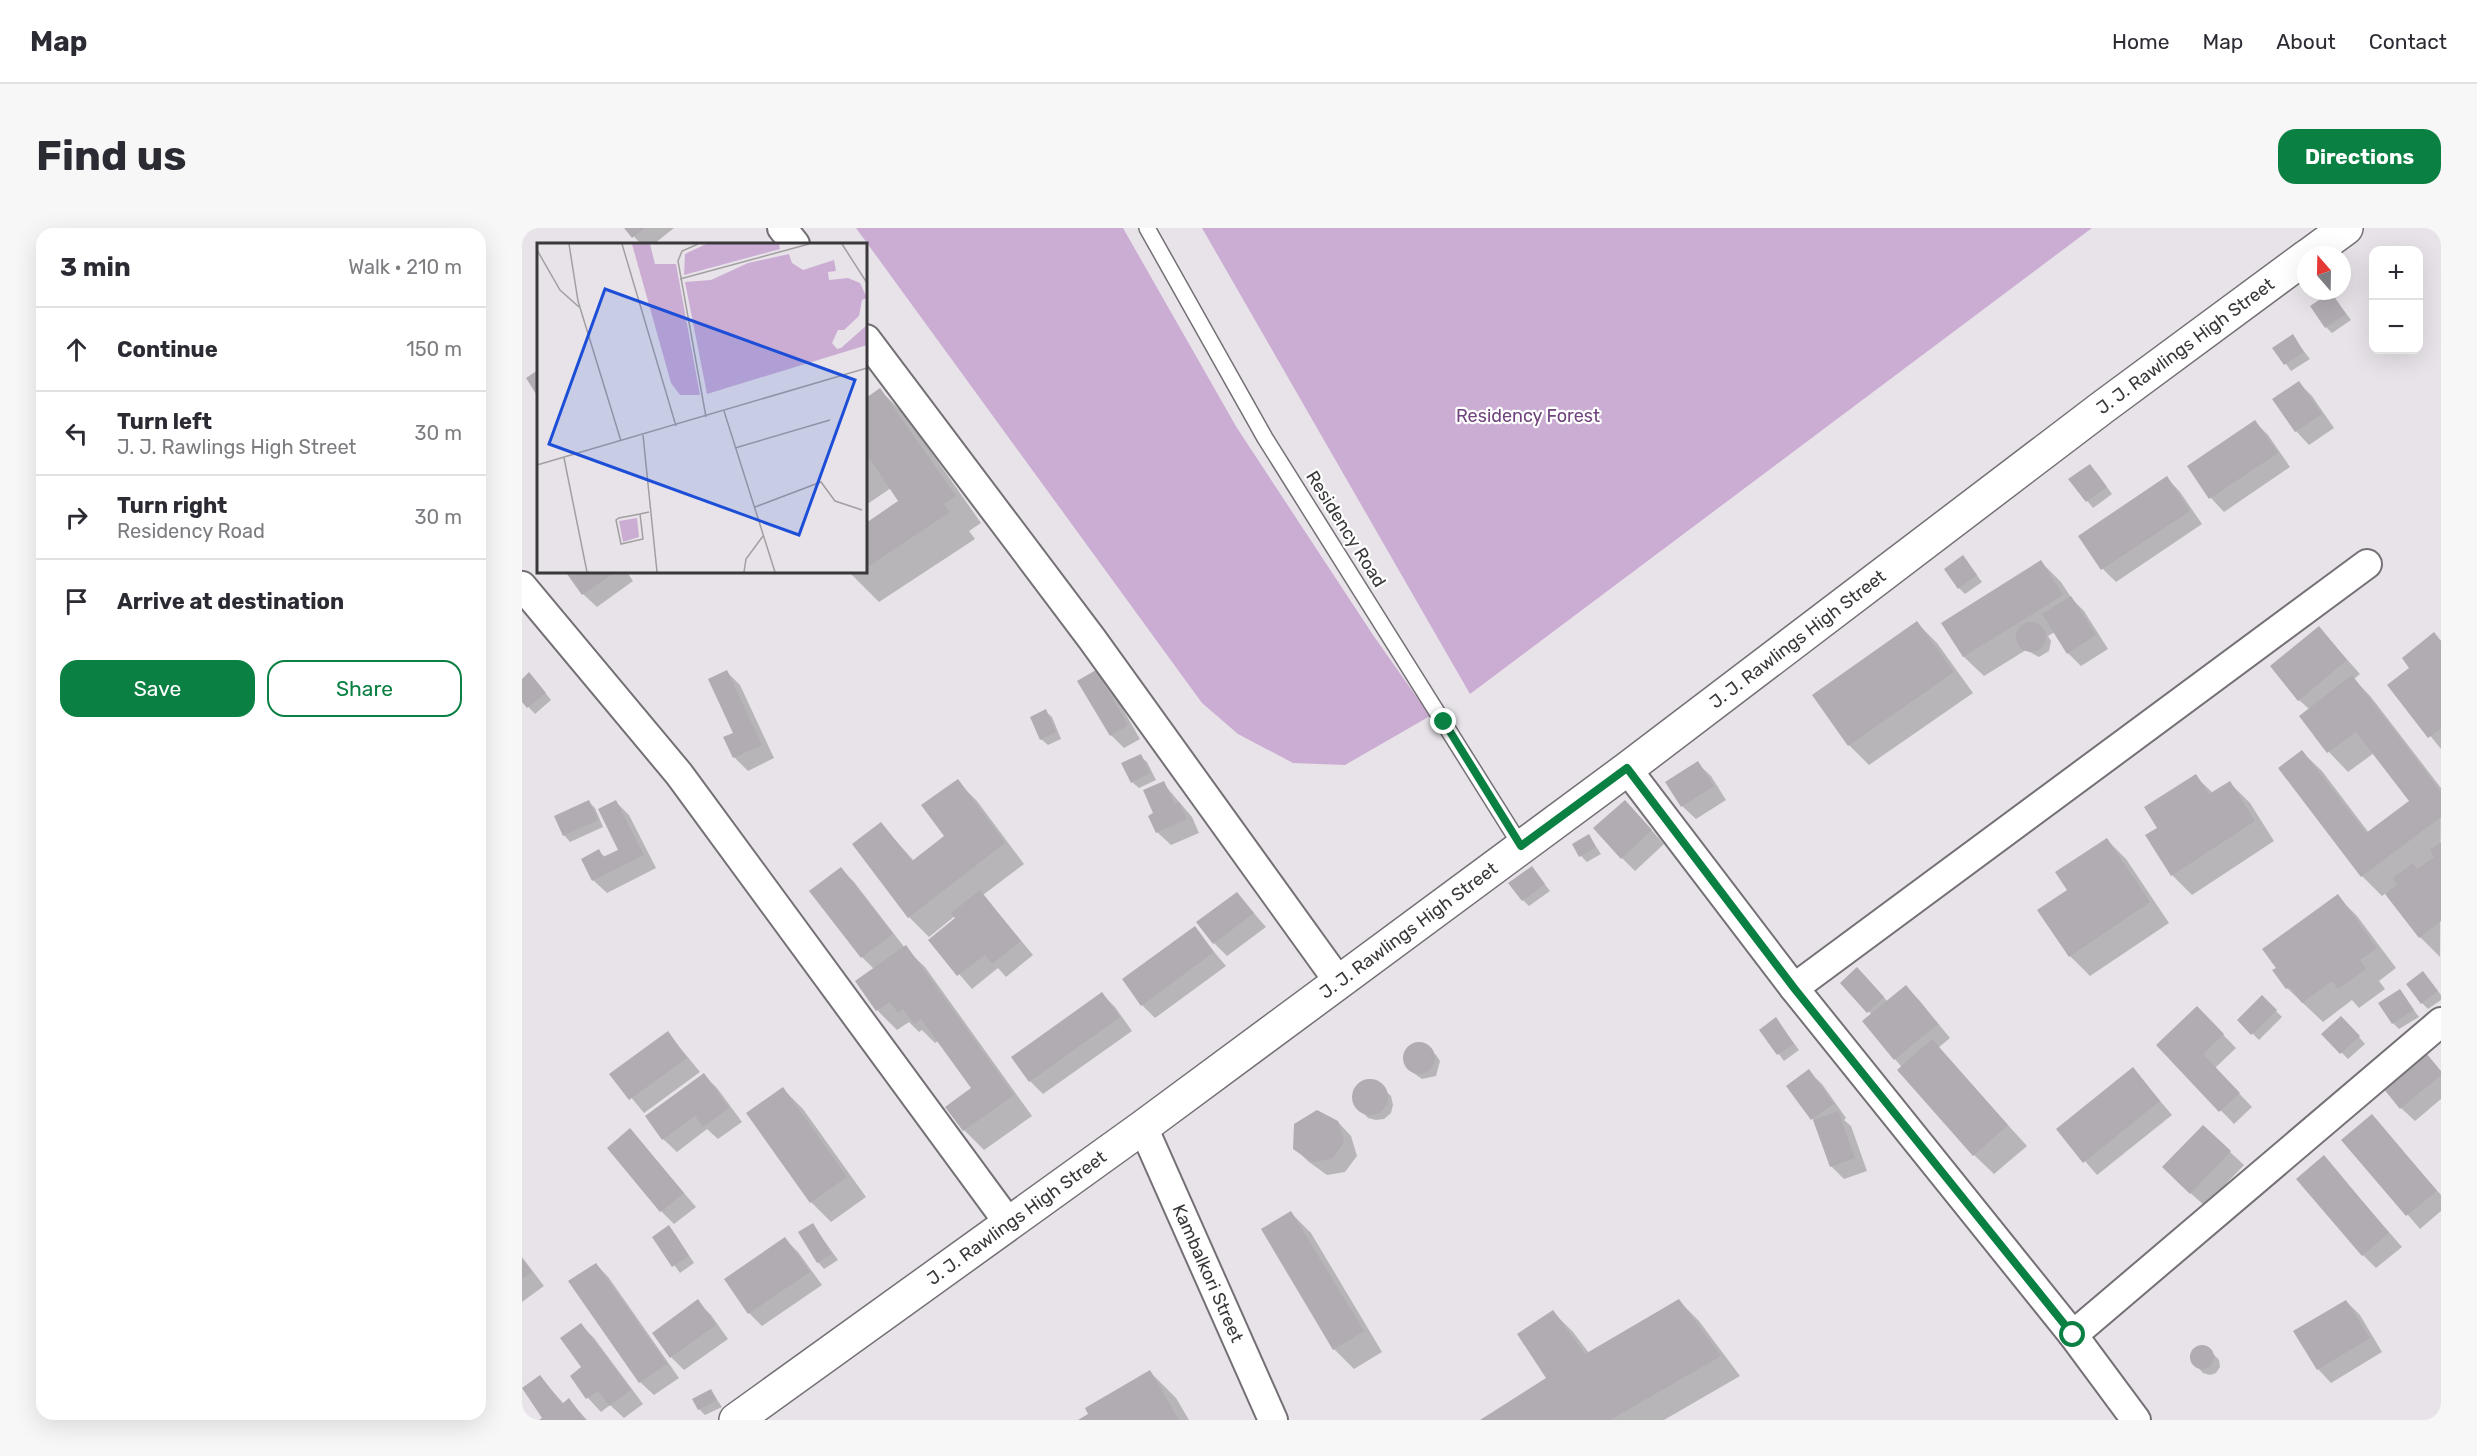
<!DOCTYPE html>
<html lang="en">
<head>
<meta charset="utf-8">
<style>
  body { margin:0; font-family:Rubik,sans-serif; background:#f7f7f7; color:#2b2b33 }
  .controls { position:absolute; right:18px; top:18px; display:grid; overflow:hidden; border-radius:12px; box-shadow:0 6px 24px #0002 }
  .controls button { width:54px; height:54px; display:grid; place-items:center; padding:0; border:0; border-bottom:2px solid #e1e1e2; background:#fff; color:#2b2b33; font:30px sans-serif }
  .compass { position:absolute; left:1775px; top:18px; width:54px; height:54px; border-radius:50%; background:#fff; box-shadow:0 6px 24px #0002; rotate:340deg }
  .stop { position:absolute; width:18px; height:18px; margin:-14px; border:4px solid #0b8043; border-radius:50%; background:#fff }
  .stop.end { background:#0b8043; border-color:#fff; box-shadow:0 2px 6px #0008 }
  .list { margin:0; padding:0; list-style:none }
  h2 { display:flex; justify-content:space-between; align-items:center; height:78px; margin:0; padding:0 24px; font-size:26px }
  h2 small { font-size:20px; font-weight:400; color:#7c7c81 }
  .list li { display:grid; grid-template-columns:39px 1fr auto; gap:18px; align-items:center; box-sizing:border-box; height:84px; padding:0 24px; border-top:2px solid #e1e1e2 }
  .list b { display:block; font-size:22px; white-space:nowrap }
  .list p { margin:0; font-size:20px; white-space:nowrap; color:#7c7c81 }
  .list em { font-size:20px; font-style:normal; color:#7c7c81 }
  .actions { display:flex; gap:12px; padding:18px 24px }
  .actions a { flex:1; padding:14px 0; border:2px solid #0b8043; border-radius:18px; text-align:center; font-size:21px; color:#0b8043 }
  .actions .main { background:#0b8043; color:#fff }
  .icon { flex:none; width:33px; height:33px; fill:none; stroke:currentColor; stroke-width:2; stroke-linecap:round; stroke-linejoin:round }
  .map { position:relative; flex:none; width:1919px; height:1192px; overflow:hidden; border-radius:18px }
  header { display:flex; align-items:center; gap:36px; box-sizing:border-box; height:84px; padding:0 30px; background:#fff; border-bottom:2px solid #e1e1e2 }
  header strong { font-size:28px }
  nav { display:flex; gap:33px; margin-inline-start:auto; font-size:21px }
  .intro { display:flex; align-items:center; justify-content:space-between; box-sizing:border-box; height:144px; padding:0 36px }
  h1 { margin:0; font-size:42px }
  .button { padding:15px 27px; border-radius:18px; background:#0b8043; color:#fff; font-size:21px; font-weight:700 }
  main { display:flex; gap:36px; padding:0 36px }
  aside { flex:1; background:#fff; border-radius:18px; box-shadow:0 6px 24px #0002 }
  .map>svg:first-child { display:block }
</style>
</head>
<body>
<header>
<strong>Map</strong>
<nav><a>Home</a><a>Map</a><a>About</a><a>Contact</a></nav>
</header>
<div class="intro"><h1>Find us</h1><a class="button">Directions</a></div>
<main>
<aside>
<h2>3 min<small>Walk · 210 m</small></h2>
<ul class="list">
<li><svg class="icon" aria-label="ahead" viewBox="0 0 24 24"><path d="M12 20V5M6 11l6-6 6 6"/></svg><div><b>Continue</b></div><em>150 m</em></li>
<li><svg class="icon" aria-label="left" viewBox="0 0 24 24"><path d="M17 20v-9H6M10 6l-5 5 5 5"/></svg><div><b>Turn left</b><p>J. J. Rawlings High Street</p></div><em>30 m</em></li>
<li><svg class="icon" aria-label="right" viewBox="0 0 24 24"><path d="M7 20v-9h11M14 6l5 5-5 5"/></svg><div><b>Turn right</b><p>Residency Road</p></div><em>30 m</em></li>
<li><svg class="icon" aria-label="arrive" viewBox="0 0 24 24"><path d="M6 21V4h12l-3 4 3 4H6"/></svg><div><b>Arrive at destination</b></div></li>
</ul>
<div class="actions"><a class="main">Save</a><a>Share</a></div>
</aside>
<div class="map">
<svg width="1919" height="1192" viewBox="0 0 1919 1192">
  <rect width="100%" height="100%" fill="#e7e3e8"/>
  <path fill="#cbadd4" d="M334 0H601L715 200 851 407 908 488 823 537 771 535 716 506 680 475Z
    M680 0H1570L948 466Z"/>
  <path fill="#0003" d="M104 0H152L132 16H119Z
    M1809 65 1829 92 1810 105 1804 99Z
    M1770 108 1788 131 1769 143 1753 120Z
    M1777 155 1790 168 1812 200 1787 217 1774 203 1752 172Z
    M358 162 384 188 459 295 447 303 453 311 357 374 327 344H344V292L346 295 378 274 369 260 344 277V164L347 169Z
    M1733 194 1746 207 1768 239 1702 284 1689 270 1667 238Z
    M1574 244 1590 266 1571 280 1548 251Z
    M1645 250 1658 264 1680 296 1594 354 1581 341 1558 308Z
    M1441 329 1460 354 1443 366 1437 360Z
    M1519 334 1539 354 1550 371 1562 383 1586 421 1559 438 1546 425 1533 404 1526 408 1529 413 1527 423 1517 429 1504 422 1462 448 1442 429 1421 395Z
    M51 344H105L111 353 75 379 61 366 47 346Z
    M1395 395 1415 415 1451 465 1347 537 1327 517 1292 467Z
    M1797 400 1838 446 1832 451 1849 469 1919 560 1918 729 1898 709 1864 665 1860 668 1840 648 1758 540 1780 524 1800 543 1847 605 1889 573 1852 525 1826 544 1807 524 1779 488 1787 481 1777 472Z
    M1912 406 1919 413V521L1867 457 1889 440Z
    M205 444 218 457 252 530 226 543 213 530 203 510 213 506Z
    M574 444 587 457 618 511 602 520 589 507Z
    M0 453H14L29 472 13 486 0 472Z
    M523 483 530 489 539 511 526 517 519 511Z
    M618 528 625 534 634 552 617 560 610 554Z
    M1175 535 1189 548 1204 572 1174 591 1160 578Z
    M1673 548 1691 565 1708 555 1728 575 1752 613 1670 667 1650 647 1637 600Z
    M435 553 455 573 502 636 461 667 511 727 484 749 476 740 450 761 408 712 435 691 433 688 407 709 387 689 359 596 392 633 424 609Z
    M641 555 670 589 677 605 649 617 635 604 633 586Z
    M93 573 107 587 134 640 85 665 71 652 77 623 84 630 98 622Z
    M67 574 73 580 81 599 48 614 42 607Z
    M1116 587 1142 616 1113 643 1100 630Z
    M1067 608 1079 626 1065 634 1059 628Z
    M1584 611 1604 631 1647 695 1568 748 1548 728V662Z
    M1010 640 1028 663 1007 678 1001 672Z
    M319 641 332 654 383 720 403 739 510 888 462 922 442 902 426 879 451 861 416 813 413 815 400 802 397 804 387 794 375 802 356 783 335 754 352 741 340 729 289 663Z
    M715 666 744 699 705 728 692 715Z
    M1815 668 1835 688 1874 740 1857 753 1863 761 1837 780 1830 772 1801 794 1765 760 1756 740Z
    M672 700 704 738 633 790 620 777Z
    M1901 745 1919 767V772L1906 781 1900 775Z
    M1342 747 1366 774 1384 759 1397 772 1428 810 1416 820 1505 918 1472 946 1452 927 1373 831 1350 787 1320 755Z
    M1878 763 1897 789 1877 801 1871 795Z
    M580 766 593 779 610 803 521 866 508 853Z
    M1740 769 1760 789 1737 812 1717 792Z
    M1675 780 1714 820 1693 840 1730 879 1712 896 1636 817Z
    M1254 791 1277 822 1262 833 1239 802Z
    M1826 796 1843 816 1826 831 1801 806Z
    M146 805 178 844 122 885 90 846Z
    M893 816H900L914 827 918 833 914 848 900 851 886 841 882 826 886 820Z
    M1611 841 1650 887 1575 947 1536 902Z
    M1286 843 1300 856 1324 890 1322 892 1329 898 1345 943 1322 951 1309 938 1293 894 1266 858Z
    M1919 843V871L1893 893 1879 880Z
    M182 847 195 860 220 894 196 911 185 901 155 924 141 911Z
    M848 852 856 855 869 868 871 877 869 885 862 891 854 892 846 890 833 876 831 868 833 860 840 854Z
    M261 861 281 881 344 969 309 994 289 974Z
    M1850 888 1919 967V983L1898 1001 1822 912Z
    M816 894 829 908 835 928 823 944 805 947 787 934 773 921Z
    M1681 899 1722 937 1683 978 1655 953Z
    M108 902 174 979 152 996 139 983Z
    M1802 929 1880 1019 1854 1040 1841 1027Z
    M769 985 789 1005 860 1124 832 1141 812 1121Z
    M291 997 316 1032 302 1041 296 1034Z
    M153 1006 172 1035 158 1045 132 1009Z
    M263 1011 276 1024 300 1057 240 1098 227 1085Z
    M0 1029 22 1058 0 1074Z
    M74 1036 87 1050 157 1150 132 1167 118 1154Z
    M175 1073 189 1087 206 1111 162 1142 149 1129Z
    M1157 1073 1177 1093 1218 1148 1142 1192H961L1027 1150 1031 1084 1051 1104 1067 1125Z
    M1824 1073 1838 1087 1860 1124 1809 1155 1796 1141Z
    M59 1097 72 1110 121 1176 102 1190 88 1177 79 1184 66 1170 50 1149 62 1140Z
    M1679 1118 1686 1120 1697 1132 1698 1139 1694 1145 1688 1147 1681 1145 1670 1133 1669 1126 1673 1120Z
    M628 1144 654 1170 667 1192H559Z
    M18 1149 42 1176 47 1172 65 1192H19L22 1190Z
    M189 1163 200 1179 183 1187 177 1181Z"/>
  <path fill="#b0acb1" d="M102 0H123L110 10Z
    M1809 64 1824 86 1803 100 1788 78Z
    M1771 106 1782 124 1762 137 1750 120Z
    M16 142V169L4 150Z
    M1777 153 1800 186 1773 204 1750 171Z
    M358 160 434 268 422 276 428 284 344 340V295L376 273 348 231 344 234V170Z
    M1733 192 1756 225 1687 271 1665 238Z
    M1568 236 1585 259 1564 274 1546 251Z
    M1645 248 1668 283 1579 342 1556 308Z
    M1441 327 1455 347 1436 361 1422 341Z
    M1519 332 1541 367 1441 429 1419 395Z
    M49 344H93L60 367 45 346Z
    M1549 368 1574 407 1545 426 1520 386Z
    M1395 393 1432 444 1326 518 1290 467Z
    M1494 409a15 15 0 1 1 30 0a15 15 0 1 1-30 0Z
    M1797 398 1825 432 1776 473 1748 438Z
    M1912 404 1919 413V501L1906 510 1865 457 1887 440 1880 430Z
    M205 442 240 517 211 530 201 509 211 505 186 451Z
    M574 442 606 497 588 508 555 453Z
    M7 444 24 465 5 480 0 474V451Z
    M1830 447 1919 564V589L1839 649 1756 540 1780 522 1844 605 1887 573 1834 504 1805 525 1777 488Z
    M524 481 534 504 518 512 508 489Z
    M619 526 628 545 609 555 599 535Z
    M1176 533 1192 558 1159 579 1143 554Z
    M1674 546 1687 566 1708 553 1733 593 1649 648 1623 607 1635 600 1622 579Z
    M436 551 483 615 386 690 330 616 359 594 390 633 422 608 399 577Z
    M642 553 653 576 657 574 665 591 634 605 626 588 631 585 621 562Z
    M67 572 76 592 41 608 32 588Z
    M94 572 122 627 70 653 59 631 77 621 81 629 96 622 76 581Z
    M1103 572 1130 602 1099 631 1071 600Z
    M1067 606 1074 619 1057 629 1050 616Z
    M1585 610 1628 674 1547 729 1515 682 1545 662 1533 644Z
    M1919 614V693L1897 710 1863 666 1875 657 1871 650 1891 635 1895 641 1912 629 1908 622Z
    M1010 638 1023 656 1000 673 986 655Z
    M319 639 371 706 339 730 287 663Z
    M458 662 499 713 470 736 463 727 435 748 406 712 433 690 429 685Z
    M715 664 732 685 691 716 674 694Z
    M1816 666 1855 720 1838 732 1844 741 1816 761 1810 753 1780 775 1768 759 1764 761 1750 742 1754 740 1740 721Z
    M673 698 692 724 619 778 600 751Z
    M384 717 492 867 441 903 423 879 449 860 399 791 392 796 381 781 376 785 368 774 354 783 333 753Z
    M1335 739 1362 769 1345 785 1318 755Z
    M1901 743 1916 763 1899 776 1884 756Z
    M1384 757 1416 796 1372 832 1340 793Z
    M1878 761 1892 782 1870 796 1856 775Z
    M580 764 598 789 507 854 489 829Z
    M1740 767 1755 782 1729 807 1715 792Z
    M1675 778 1702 806 1681 826 1718 865 1697 884 1634 817Z
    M1819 788 1838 808 1818 826 1799 806Z
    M1254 789 1272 816 1255 827 1237 802Z
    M146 803 165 830 107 872 87 846Z
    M1410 811 1486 897 1451 928 1375 842Z
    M881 830a16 16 0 1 1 32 0a16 16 0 1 1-32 0Z
    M1904 825 1919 843V847L1878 881 1861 860Z
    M1611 839 1638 873 1561 935 1534 901Z
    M1287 841 1312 876 1289 892 1264 858Z
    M182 845 207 880 181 899 173 888 140 912 123 888Z
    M830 869a18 18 0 1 1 36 0a18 18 0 1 1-36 0Z
    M261 859 325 949 288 975 224 885Z
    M795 882 816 893 822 914 810 931 790 934 771 921 772 896Z
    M1316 883 1333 930 1308 939 1291 892Z
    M1850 886 1915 963 1884 988 1819 912Z
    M1681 897 1709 923 1668 966 1640 939Z
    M108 900 162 965 138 984 85 920Z
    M1802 927 1867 1005 1840 1028 1774 951Z
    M769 983 842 1103 811 1122 739 1001Z
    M291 995 310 1026 295 1035 276 1004Z
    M147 997 167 1028 150 1039 130 1009Z
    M263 1009 288 1044 226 1086 202 1051Z
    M0 1031 10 1044 0 1051Z
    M74 1035 145 1136 117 1155 46 1053Z
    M176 1071 194 1097 148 1130 130 1105Z
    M1157 1071 1199 1128 1088 1192H958L1024 1150 995 1106 1031 1082 1063 1126Z
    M1824 1072 1848 1110 1795 1142 1771 1103Z
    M59 1095 109 1162 87 1178 76 1163 64 1171 48 1148 59 1139 38 1110Z
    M1668 1129a12 12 0 1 1 24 0a12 12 0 1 1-24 0Z
    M628 1142 657 1192H556L566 1186 563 1180Z
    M18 1147 40 1176 47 1170 63 1192H17L20 1190 0 1160Z
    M189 1161 195 1172 176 1182 170 1171Z"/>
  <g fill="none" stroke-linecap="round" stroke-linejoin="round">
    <g stroke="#747075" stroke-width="18">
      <path id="lane" d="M625 0 743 210 999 618"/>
    </g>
    <g stroke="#747075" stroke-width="32">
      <g id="street">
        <path d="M260 0 273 16"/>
        <path d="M344 111 570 411 817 754"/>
        <path d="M0 358 157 546 486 994"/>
        <path d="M1105 541 1272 760 1551 1107 1614 1192"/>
        <path d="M1272 760 1845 336"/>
        <path id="s1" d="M621 899 751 1192"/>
        <path d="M1551 1107 1919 794"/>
      </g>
    </g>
    <g stroke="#747075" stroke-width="36">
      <g id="primary">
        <path d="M1787 27 1824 0"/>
        <path id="s2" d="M214 1192 621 899 1105 541 1581 179 1784 29"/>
      </g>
    </g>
    <use href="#lane" stroke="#fff" stroke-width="15"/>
    <use href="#street" stroke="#fff" stroke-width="28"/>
    <use href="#primary" stroke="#fff" stroke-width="33"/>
  </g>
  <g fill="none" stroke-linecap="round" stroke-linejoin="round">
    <path stroke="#0b8043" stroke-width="8" d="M922 494 999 618 1105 540 1272 760 1551 1107"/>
  </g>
  <g text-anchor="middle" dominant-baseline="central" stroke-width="4.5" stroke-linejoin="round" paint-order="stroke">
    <g font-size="18" fill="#3a383a" stroke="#fff">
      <text stroke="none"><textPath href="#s2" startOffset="1804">J. J. Rawlings High Street</textPath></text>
      <text transform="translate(824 301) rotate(58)">Residency Road</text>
      <text stroke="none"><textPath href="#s2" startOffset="1318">J. J. Rawlings High Street</textPath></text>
      <text stroke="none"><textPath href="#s2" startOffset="832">J. J. Rawlings High Street</textPath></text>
      <text stroke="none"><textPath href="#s2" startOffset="346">J. J. Rawlings High Street</textPath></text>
      <text stroke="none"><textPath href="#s1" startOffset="160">Kambalkori Street</textPath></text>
    </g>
    <g font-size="18" fill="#6f437c" stroke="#fff">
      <text x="1006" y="188">Residency Forest</text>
    </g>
  </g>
  <g transform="translate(15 15)">
    <rect width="330" height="330" fill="#e7e3e8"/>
    <path d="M95 1H113L118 21H139L163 152H143L134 140ZM169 1H242L243 6 147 32 148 11ZM252 11 255 20 266 27 297 17 299 28 291 29 292 37 311 35 323 40 330 55 325 57 322 73 307 87H301L295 100 300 106 304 105 330 82V102L170 151 148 39 174 37 211 20ZM100 275 102 294 86 299 82 278Z" fill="#cbadd4"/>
    <path fill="none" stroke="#a29fa2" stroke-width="1.5" d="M32 1 41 58 84 198M85 1 139 183M161 1 145 8 141 18 169 174M305 1 330 40M0 7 23 47 42 64M143 36 272 1M187 168 238 329M106 192 120 329M198 205 293 177M27 215 50 329M0 222 330 125M0 236V301M218 264 284 239 298 258 325 267M103 271 106 296 84 301 79 277 82 275 103 271 112 269M207 329 209 316 226 293"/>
    <path fill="#1d4ed8" fill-opacity="0.15" stroke="#1d4ed8" stroke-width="3" d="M68 46 318 137 262 292 12 201Z"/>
    <rect width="330" height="330" fill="none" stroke="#3a383a" stroke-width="3"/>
  </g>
</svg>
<div class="controls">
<button>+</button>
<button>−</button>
</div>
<svg class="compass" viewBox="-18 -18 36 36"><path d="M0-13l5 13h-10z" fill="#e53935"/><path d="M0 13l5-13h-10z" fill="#7c7c81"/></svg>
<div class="stop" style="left:1551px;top:1107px"></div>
<div class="stop end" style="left:922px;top:494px"></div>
</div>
</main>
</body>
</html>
